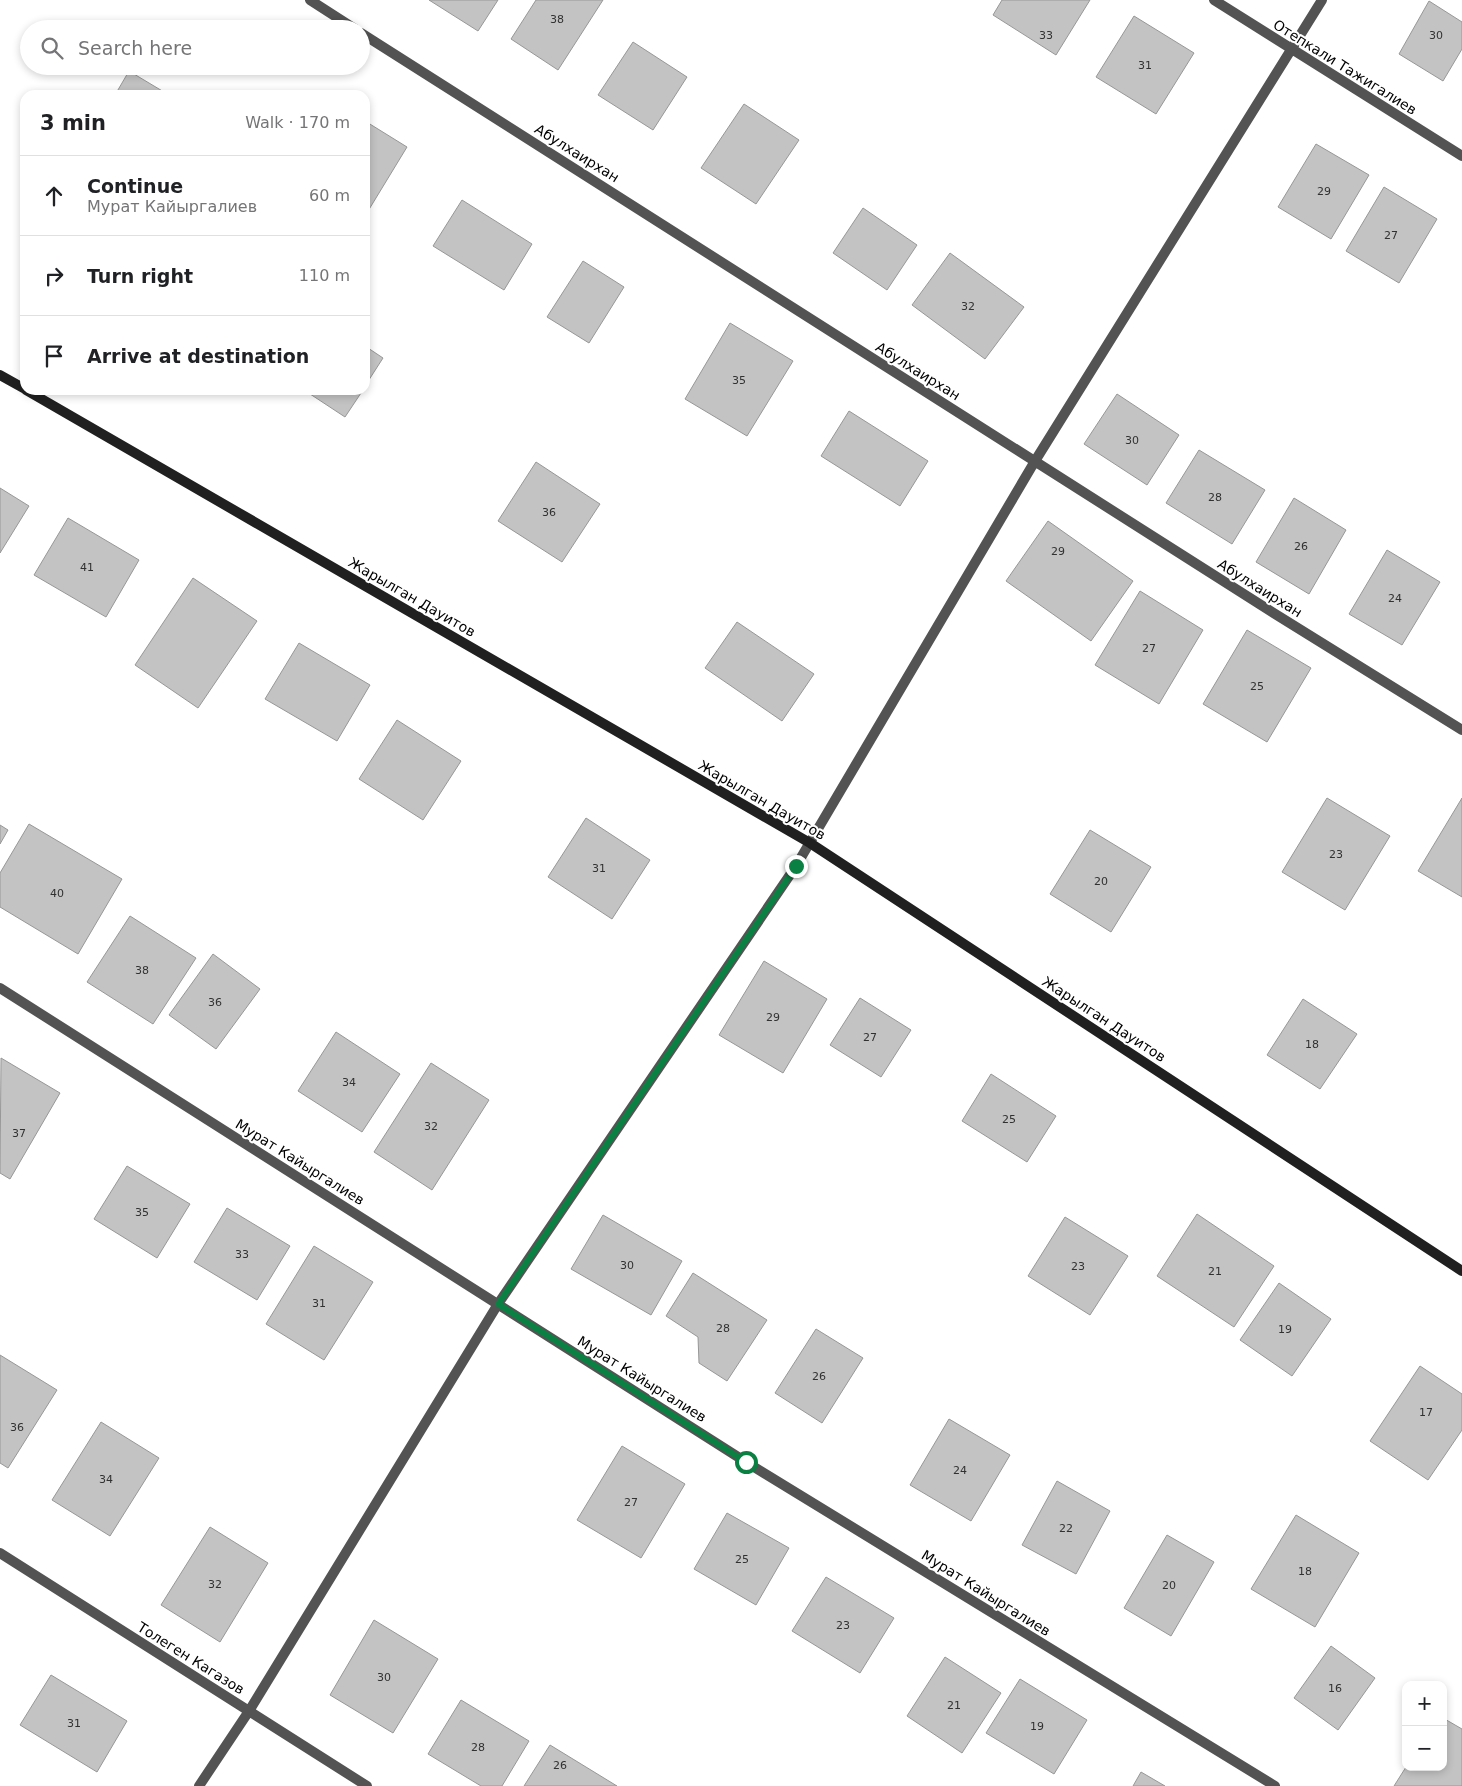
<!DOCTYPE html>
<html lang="en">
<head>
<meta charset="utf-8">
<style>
  body { margin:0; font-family:"DejaVu Sans",sans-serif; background:#f2f2f2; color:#202124 }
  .controls { position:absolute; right:15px; bottom:15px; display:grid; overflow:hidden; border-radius:10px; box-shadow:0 2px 8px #0003 }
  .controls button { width:45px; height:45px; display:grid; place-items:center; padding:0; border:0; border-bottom:1px solid #e0e0e0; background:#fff; color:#202124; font:25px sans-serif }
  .stop { position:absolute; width:15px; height:15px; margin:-11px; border:4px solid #0b8043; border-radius:50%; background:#fff }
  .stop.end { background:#0b8043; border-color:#fff; box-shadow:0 1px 5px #0008 }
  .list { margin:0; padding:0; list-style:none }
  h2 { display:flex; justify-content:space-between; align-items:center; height:65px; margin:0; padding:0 20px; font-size:21px }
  h2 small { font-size:16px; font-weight:400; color:#757577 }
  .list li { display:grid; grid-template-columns:32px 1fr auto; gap:15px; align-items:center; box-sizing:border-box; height:80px; padding:0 20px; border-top:1px solid #e0e0e0 }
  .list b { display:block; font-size:19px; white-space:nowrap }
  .list p { margin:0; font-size:16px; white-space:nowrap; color:#757577 }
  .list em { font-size:16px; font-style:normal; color:#757577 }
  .icon { flex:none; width:28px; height:28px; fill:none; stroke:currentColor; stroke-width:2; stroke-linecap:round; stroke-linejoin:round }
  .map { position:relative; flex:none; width:1462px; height:1786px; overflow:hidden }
  .search { position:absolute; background:#fff; box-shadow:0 2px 8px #0003; left:20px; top:20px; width:350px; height:55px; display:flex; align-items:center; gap:12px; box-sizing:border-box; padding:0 18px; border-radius:28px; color:#757577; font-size:19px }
  .panel { position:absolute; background:#fff; box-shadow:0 2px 8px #0003; left:20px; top:90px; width:350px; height:305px; border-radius:15px }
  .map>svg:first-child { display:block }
</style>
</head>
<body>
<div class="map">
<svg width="1462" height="1786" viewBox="0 0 1462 1786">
  <rect width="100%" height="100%" fill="#fff"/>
  <path fill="#c3c3c3" stroke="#979797" d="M429 0H498L478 31Z
    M536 0H603L558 70 511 39Z
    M1002 0H1090L1056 55 993 15Z
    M1429 1 1462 22V49L1443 81 1399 54Z
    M1134 16 1194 53 1156 114 1096 77Z
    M633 42 687 77 653 130 598 95Z
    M129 71 169 95H115Z
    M744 104 799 140 756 204 701 168Z
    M365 121 407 147 365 216Z
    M1316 144 1369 175 1331 239 1278 207Z
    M1384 187 1437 219 1399 283 1346 251Z
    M462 200 532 244 504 290 433 246Z
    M863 208 917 245 887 290 833 253Z
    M950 253 1024 307 985 359 912 305Z
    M583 261 624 287 589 343 547 317Z
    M730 323 793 361 747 436 685 399Z
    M365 346 383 358 365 386Z
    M304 390H363L345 417Z
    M1117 394 1179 435 1147 485 1084 444Z
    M849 411 928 461 900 506 821 456Z
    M1199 450 1265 490 1232 544 1166 503Z
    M536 462 600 504 562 562 498 521Z
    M0 488 29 506 0 553Z
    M1294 498 1346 530 1309 594 1256 562Z
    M68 518 139 560 106 617 34 575Z
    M1048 521 1133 581 1091 641 1006 581Z
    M1387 550 1440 582 1402 645 1349 614Z
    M193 578 257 621 198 708 135 665Z
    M1140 591 1203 630 1159 704 1095 665Z
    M737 622 814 674 782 721 705 668Z
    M1247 630 1311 668 1267 742 1203 704Z
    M299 643 370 685 337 741 265 699Z
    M397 720 461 761 423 820 359 779Z
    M1327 798 1390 836 1345 910 1282 872Z
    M1462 798V897L1418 871Z
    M586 818 650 860 612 919 548 877Z
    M29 824 122 879 78 954 0 907V873Z
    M0 825 8 830 0 844Z
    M1090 830 1151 867 1111 932 1050 894Z
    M130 916 196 958 153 1024 87 982Z
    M213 954 260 989 216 1049 169 1015Z
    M764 961 827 999 783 1073 719 1035Z
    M860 998 911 1030 881 1077 830 1045Z
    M1303 999 1357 1034 1320 1089 1267 1055Z
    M336 1032 400 1074 362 1132 298 1091Z
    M1 1058 60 1093 10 1179 0 1173Z
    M431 1063 489 1100 432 1190 374 1152Z
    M991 1074 1056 1116 1027 1162 962 1121Z
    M127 1166 190 1204 157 1258 94 1219Z
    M227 1208 290 1246 257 1300 194 1262Z
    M1197 1214 1274 1266 1234 1327 1157 1276Z
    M603 1215 682 1261 651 1315 571 1269Z
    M1065 1217 1128 1256 1090 1315 1028 1276Z
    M314 1246 373 1282 324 1360 266 1324Z
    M693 1273 767 1320 727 1381 699 1363 698 1337 666 1316Z
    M1279 1283 1331 1319 1292 1376 1240 1340Z
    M816 1329 863 1358 822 1423 775 1393Z
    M0 1355 57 1390 8 1468 0 1463Z
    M1420 1366 1462 1394V1430L1428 1480 1370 1441Z
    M949 1419 1010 1455 971 1521 910 1485Z
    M101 1422 159 1458 110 1536 52 1500Z
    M622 1446 685 1484 641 1558 577 1520Z
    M1057 1481 1110 1511 1076 1574 1022 1545Z
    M727 1513 789 1548 756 1605 694 1569Z
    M1296 1515 1359 1553 1315 1627 1251 1589Z
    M210 1527 268 1563 220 1642 161 1605Z
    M1167 1535 1214 1562 1171 1636 1124 1608Z
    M826 1577 894 1618 860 1673 792 1631Z
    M374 1620 438 1659 393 1733 330 1695Z
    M1331 1646 1375 1678 1338 1730 1294 1698Z
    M945 1657 1001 1693 962 1753 907 1716Z
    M51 1675 127 1721 97 1772 20 1725Z
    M1020 1679 1087 1720 1054 1774 986 1733Z
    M461 1700 529 1741 502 1786H481L428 1754Z
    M1443 1718 1462 1729V1786H1394L1406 1767H1443Z
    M550 1745 617 1786H524Z
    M1141 1772 1165 1786H1133Z"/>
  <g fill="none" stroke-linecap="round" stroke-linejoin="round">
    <path stroke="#535353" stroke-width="10" d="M310 0 355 29
      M1214 0 1462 156
      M361 33 1272 612 1462 730
      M0 988 746 1462 1275 1786
      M0 1553 367 1786
      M199 1786 249 1711 498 1304 796 866 1035 461 1322 0"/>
    <path stroke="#202020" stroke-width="10" d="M0 375 25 389
      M26 390 810 843 1462 1271"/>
  </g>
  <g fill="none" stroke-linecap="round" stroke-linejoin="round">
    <path stroke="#0b8043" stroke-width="6" d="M746 1462 498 1304 796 866"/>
  </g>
  <g text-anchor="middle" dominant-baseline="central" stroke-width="4" stroke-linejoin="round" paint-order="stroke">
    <g font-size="11" fill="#313131">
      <text x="557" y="19">38</text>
      <text x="1046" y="35">33</text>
      <text x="1436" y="35">30</text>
      <text x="1145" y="65">31</text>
      <text x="1324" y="191">29</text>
      <text x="1391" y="235">27</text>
      <text x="968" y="306">32</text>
      <text x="739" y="380">35</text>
      <text x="1132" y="440">30</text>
      <text x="1215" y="497">28</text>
      <text x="549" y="512">36</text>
      <text x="1301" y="546">26</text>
      <text x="1058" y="551">29</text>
      <text x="87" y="567">41</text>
      <text x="1395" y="598">24</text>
      <text x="1149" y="648">27</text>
      <text x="1257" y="686">25</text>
      <text x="1336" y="854">23</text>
      <text x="599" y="868">31</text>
      <text x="1101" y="881">20</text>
      <text x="57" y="893">40</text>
      <text x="142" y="970">38</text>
      <text x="215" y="1002">36</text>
      <text x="773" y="1017">29</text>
      <text x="870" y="1037">27</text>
      <text x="1312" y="1044">18</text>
      <text x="349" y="1082">34</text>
      <text x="1009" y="1119">25</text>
      <text x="431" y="1126">32</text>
      <text x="19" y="1133">37</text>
      <text x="142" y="1212">35</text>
      <text x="242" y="1254">33</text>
      <text x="627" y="1265">30</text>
      <text x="1078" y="1266">23</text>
      <text x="1215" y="1271">21</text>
      <text x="319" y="1303">31</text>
      <text x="723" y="1328">28</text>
      <text x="1285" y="1329">19</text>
      <text x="819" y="1376">26</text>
      <text x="1426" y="1412">17</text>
      <text x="17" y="1427">36</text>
      <text x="960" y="1470">24</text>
      <text x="106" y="1479">34</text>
      <text x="631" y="1502">27</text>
      <text x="1066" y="1528">22</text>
      <text x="742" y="1559">25</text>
      <text x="1305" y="1571">18</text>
      <text x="215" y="1584">32</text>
      <text x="1169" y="1585">20</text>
      <text x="843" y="1625">23</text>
      <text x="384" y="1677">30</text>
      <text x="1335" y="1688">16</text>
      <text x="954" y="1705">21</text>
      <text x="74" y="1723">31</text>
      <text x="1037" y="1726">19</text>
      <text x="478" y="1747">28</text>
      <text x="560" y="1765">26</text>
    </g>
    <g font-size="14" fill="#000" stroke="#fff">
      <text transform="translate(1345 67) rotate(32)">Отепкали Тажигалиев</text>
      <text transform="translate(577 153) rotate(32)">Абулхаирхан</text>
      <text transform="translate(918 371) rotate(32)">Абулхаирхан</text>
      <text transform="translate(1260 588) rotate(32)">Абулхаирхан</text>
      <text transform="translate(412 597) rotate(30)">Жарылган Дауитов</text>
      <text transform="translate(762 800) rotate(30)">Жарылган Дауитов</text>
      <text transform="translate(1104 1019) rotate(33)">Жарылган Дауитов</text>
      <text transform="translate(300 1162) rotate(32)">Мурат Кайыргалиев</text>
      <text transform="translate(642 1379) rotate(32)">Мурат Кайыргалиев</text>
      <text transform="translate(986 1593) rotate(32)">Мурат Кайыргалиев</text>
      <text transform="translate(191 1658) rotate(32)">Толеген Кагазов</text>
    </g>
  </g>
</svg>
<div class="controls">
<button>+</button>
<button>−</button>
</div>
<div class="stop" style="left:746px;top:1462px"></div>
<div class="stop end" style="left:796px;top:866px"></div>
<div class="search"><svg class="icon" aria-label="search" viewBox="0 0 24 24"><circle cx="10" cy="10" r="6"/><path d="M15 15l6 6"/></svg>Search here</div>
<section class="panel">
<h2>3 min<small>Walk · 170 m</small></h2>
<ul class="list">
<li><svg class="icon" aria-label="ahead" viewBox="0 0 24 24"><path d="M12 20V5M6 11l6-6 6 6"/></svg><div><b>Continue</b><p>Мурат Кайыргалиев</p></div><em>60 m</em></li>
<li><svg class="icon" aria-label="right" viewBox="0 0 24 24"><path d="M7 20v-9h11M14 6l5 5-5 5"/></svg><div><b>Turn right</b></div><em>110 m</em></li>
<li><svg class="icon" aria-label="arrive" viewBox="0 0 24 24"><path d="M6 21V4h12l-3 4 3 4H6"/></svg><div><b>Arrive at destination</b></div></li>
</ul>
</section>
</div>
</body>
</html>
